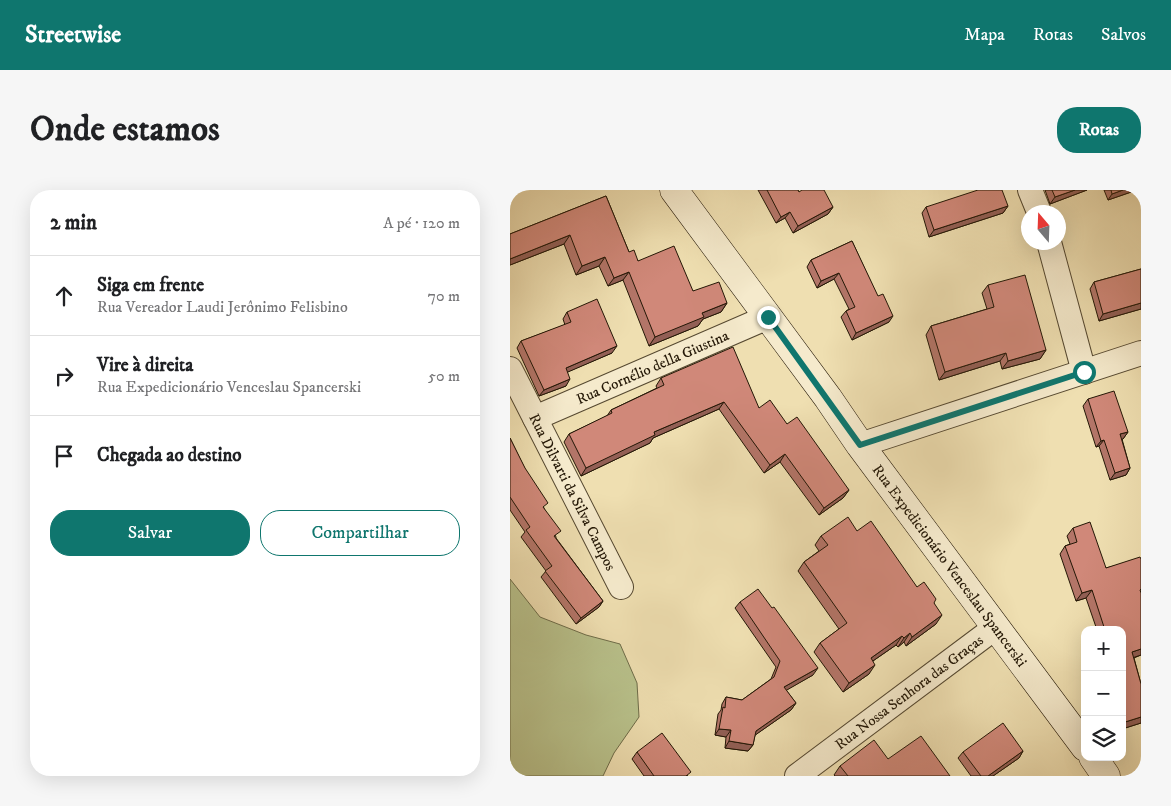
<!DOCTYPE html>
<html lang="pt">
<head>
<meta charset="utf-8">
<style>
  body { margin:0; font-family:"IM FELL DW Pica",serif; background:#f6f6f6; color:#202124 }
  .controls { position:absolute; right:15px; bottom:15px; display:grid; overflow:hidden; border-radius:10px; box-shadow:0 5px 20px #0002 }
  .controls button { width:45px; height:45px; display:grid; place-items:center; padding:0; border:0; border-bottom:1px solid #e0e0e0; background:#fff; color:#202124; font:25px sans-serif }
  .compass { position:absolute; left:511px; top:15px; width:45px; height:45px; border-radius:50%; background:#fff; box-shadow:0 5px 20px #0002; rotate:341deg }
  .stop { position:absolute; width:15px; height:15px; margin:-11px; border:4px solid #0f766e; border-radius:50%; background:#fff }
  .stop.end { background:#0f766e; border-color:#fff; box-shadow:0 1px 5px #0008 }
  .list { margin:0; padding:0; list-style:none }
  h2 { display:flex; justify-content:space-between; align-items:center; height:65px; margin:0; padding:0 20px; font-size:21px }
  h2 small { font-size:16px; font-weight:400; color:#757577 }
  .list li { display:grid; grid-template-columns:32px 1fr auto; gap:15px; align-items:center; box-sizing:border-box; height:80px; padding:0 20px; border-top:1px solid #e0e0e0 }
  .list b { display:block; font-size:19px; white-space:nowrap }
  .list p { margin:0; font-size:16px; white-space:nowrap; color:#757577 }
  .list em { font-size:16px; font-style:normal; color:#757577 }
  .actions { display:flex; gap:10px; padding:15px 20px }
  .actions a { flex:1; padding:11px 0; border:1px solid #0f766e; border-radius:20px; text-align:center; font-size:18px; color:#0f766e }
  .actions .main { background:#0f766e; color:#fff }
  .icon { flex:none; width:28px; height:28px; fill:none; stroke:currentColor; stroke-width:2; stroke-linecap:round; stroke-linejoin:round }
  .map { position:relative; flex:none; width:631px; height:586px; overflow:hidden; border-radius:20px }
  header { display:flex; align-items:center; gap:30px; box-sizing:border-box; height:70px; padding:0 25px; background:#0f766e; color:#fff }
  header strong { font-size:24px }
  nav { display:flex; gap:28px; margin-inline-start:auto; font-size:18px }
  .intro { display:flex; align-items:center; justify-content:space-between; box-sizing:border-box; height:120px; padding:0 30px }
  h1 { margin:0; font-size:35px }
  .button { padding:12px 22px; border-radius:20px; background:#0f766e; color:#fff; font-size:18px; font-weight:700 }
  main { display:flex; gap:30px; padding:0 30px }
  aside { flex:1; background:#fff; border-radius:20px; box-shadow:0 5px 20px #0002 }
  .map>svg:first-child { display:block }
</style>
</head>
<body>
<header>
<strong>Streetwise</strong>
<nav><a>Mapa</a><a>Rotas</a><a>Salvos</a></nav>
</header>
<div class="intro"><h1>Onde estamos</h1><a class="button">Rotas</a></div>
<main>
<aside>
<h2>2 min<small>A pé · 120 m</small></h2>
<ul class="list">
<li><svg class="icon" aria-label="ahead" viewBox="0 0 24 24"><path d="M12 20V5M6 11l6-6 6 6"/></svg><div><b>Siga em frente</b><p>Rua Vereador Laudi Jerônimo Felisbino</p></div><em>70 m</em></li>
<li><svg class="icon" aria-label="right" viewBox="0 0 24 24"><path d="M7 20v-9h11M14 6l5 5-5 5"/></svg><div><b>Vire à direita</b><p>Rua Expedicionário Venceslau Spancerski</p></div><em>50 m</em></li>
<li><svg class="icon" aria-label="arrive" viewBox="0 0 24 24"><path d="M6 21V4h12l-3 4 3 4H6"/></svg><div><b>Chegada ao destino</b></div></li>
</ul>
<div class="actions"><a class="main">Salvar</a><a>Compartilhar</a></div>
</aside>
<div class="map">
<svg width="631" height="586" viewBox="0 0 631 586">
  <rect width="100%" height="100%" fill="#efdfb1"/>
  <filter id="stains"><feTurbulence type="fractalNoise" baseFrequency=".004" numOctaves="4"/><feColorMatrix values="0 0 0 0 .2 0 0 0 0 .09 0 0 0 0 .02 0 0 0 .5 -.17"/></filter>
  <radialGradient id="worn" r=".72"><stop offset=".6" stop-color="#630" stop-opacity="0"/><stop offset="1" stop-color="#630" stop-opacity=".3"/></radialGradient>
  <path fill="#b9c28c" stroke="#6e6c49" d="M0 389 30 427 76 445 110 454 127 493 129 527 104 563 93 586H0Z"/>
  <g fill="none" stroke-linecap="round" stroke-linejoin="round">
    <g stroke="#564931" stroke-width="26">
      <g id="street">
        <path d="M520 0 529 22"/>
        <path d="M539 52 574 182"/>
        <path id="s1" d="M0 179 111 397"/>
        <path id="s2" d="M25 228 258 127"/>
        <path d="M350 255 631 163"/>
        <path id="s3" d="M287 586 486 437"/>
      </g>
    </g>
    <g stroke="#231706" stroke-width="29">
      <g id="secondary">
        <path id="s4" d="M164 0 318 208 350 255 575 557"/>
        <path d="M583 567 596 586"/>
      </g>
    </g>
    <use href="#street" stroke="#f5eacc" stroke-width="24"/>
    <use href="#secondary" stroke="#f5eacc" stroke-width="28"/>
  </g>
  <path fill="#b37568" stroke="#231706" d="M248 0H288L289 2 323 17 318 24 283 43 275 28 266 33Z
    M535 0H577L540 14Z
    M594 0H627L598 10Z
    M96 6 119 62 128 71 183 101 217 113 211 122 193 129 188 136 139 156 113 90 98 96 89 76 66 85 54 54 0 75V44Z
    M498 16 493 23 419 47 412 23 416 17Z
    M342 51 379 132 342 150 331 127 336 121 339 119 324 89 307 98 297 77 301 70Z
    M631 79V119L589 131 580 99 584 92Z
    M478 95 536 160 530 169 492 179 490 171 429 190 416 145 421 136 477 119 472 103Z
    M57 122 102 163 57 182 56 196 29 206 7 158 11 151 55 135 53 129Z
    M151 188 249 218 277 234 339 300 333 308 309 325 270 272 254 283 209 219 143 248 140 253 71 286 54 252 59 244 97 226 101 220 147 198 146 196Z
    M578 209 618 242 613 249H612L620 278 616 285 600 290 589 256 586 257 573 216Z
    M0 248 34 318 46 347V348L93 411 89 417 66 434 31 387 36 381 11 347 15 342 0 320Z
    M563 338 596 378 631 369V465L624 468 631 494V533L612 539V440H587L576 408 566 411 550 364 555 356 560 354 557 346Z
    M347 341 407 397 424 413 426 434 396 456 394 452 388 457 386 455 363 471 359 484 333 502 304 462 310 453 329 439 288 381 294 372 309 361 305 355 311 346Z
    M230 412 303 485 276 500 286 513 281 520 245 545 243 555 238 561 215 558 216 547 205 545 208 524 211 520 212 514 216 507 232 510 261 489 266 477 225 418Z
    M513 561 509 568 483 586H461L448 568 453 562Z
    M127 562 178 586H134L122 569Z
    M378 569 440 586H325L324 585 330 576Z"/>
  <path fill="#925f55" stroke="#231706" d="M565 0H577L540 14 545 7Z
    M613 0H627L598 10 602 4Z
    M498 16 493 23 419 47 424 40Z
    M323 17 318 24 283 43 288 36Z
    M280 22 275 28 266 33 271 27Z
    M60 45 54 54 0 75V69Z
    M95 67 89 76 66 85 72 76Z
    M119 82 113 90 98 96 104 88Z
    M329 83 324 89 307 98 311 91Z
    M217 113 211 122 193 129 188 136 139 156 145 147 192 123Z
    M631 113V119L589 131 593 124Z
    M383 126 379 132 342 150 346 143Z
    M107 156 102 163 51 185 56 178Z
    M536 160 530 169 492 179 498 171Z
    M496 163 490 171 429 190 435 182Z
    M60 189 56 196 29 206 34 200Z
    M214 212 209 219 143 248 140 253 71 286 76 278 144 242Z
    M618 242 613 249 606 251 610 244Z
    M594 250 589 256 586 257 591 251Z
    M275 264 270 272 254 283 260 275Z
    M620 278 616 285 600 290 605 283Z
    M339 300 333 308 309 325 314 318Z
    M582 400 576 408 566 411 572 403Z
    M93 411 89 417 66 434 71 428Z
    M432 425 426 434 396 456 402 447Z
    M400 443 394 452 388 457 394 448Z
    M392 446 386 455 354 477 361 468Z
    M631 459V465L616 470 622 462Z
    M365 475 359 484 333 502 339 493Z
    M308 478 303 485 270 504 274 497Z
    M286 513 281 520 241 548 246 541Z
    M631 527V533L612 539V533Z
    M209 539 221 540 216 547 205 545Z
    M219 551 243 555 238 561 215 558Z
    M513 561 509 568 483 586H478Z"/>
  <path fill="#d08879" stroke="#231706" d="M257 0H288L289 2 292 0H314L323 17 288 36 280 22 271 27Z
    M468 0H492L498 16 424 40 416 17Z
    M542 0H565L545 7Z
    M601 0H613L602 4Z
    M96 6 119 62 124 60 128 71 164 56 183 101 209 92 217 113 192 123 194 127 145 147 119 82 104 88 95 67 72 76 60 45 0 69V44Z
    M342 51 368 106 373 104 383 126 346 143 336 121 345 117 329 83 311 91 301 70Z
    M631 79V113L593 124 584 92Z
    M515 85 536 160 498 171 496 163 435 182 421 136 484 117 478 95Z
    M87 109 107 156 56 178 60 189 34 200 11 151 61 132 57 122Z
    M223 157 249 218 260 210 277 234 287 227 339 300 314 318 275 264 260 275 214 212 144 242 145 245 76 278 59 244 102 223 101 220 154 195 151 188Z
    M604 201 618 242 610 244 620 278 605 283 594 250 591 251 578 209Z
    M0 248 15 278 38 313 33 317 51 341 44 346 93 411 71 428 35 381 42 376 16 340 20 337 0 307Z
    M338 327 347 341 361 331 407 397 414 392 426 409 424 413 432 425 402 447 400 443 394 448 392 446 361 468 365 475 339 493 310 453 337 433 294 372 318 355 311 346Z
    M580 332 596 378 630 367 631 369V399L630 400 631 403V459L622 462 631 494V527L612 533V440H592L591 438 594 437 582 400 572 403 555 356 567 352 563 338Z
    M248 399 262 418 264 417 308 478 274 497 286 513 246 541 243 555 219 551 221 540 209 539 213 517 215 518 216 507 232 510 264 487 270 471 230 412Z
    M493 533 513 561 478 586H471L453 562Z
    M152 543 181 582 176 586H144L127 562Z
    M411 546 440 586H338L330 576 364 550 378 569Z"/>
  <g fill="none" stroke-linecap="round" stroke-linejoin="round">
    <path stroke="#0f766e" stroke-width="6" d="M258 127 350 255 574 182"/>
  </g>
  <g text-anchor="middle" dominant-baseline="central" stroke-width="5" stroke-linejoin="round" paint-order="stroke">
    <g font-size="15" fill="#231706" stroke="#f5eacc">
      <text stroke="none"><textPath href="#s2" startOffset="128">Rua Cornélio della Giustina</textPath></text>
      <text stroke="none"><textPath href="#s1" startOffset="138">Rua Dilvarti da Silva Campos</textPath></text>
      <text stroke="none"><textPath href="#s4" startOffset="466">Rua Expedicionário Venceslau Spancerski</textPath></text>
      <text stroke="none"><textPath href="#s3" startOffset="140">Rua Nossa Senhora das Graças</textPath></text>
    </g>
  </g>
  <rect width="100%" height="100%" filter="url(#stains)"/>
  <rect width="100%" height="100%" fill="url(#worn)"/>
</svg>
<div class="controls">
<button>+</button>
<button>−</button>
<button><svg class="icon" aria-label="layers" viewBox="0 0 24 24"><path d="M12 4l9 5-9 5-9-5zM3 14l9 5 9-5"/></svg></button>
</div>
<svg class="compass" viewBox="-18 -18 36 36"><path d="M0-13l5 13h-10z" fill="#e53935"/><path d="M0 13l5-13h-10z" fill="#757577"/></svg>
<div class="stop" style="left:574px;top:182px"></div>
<div class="stop end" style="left:258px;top:127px"></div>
</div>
</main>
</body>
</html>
